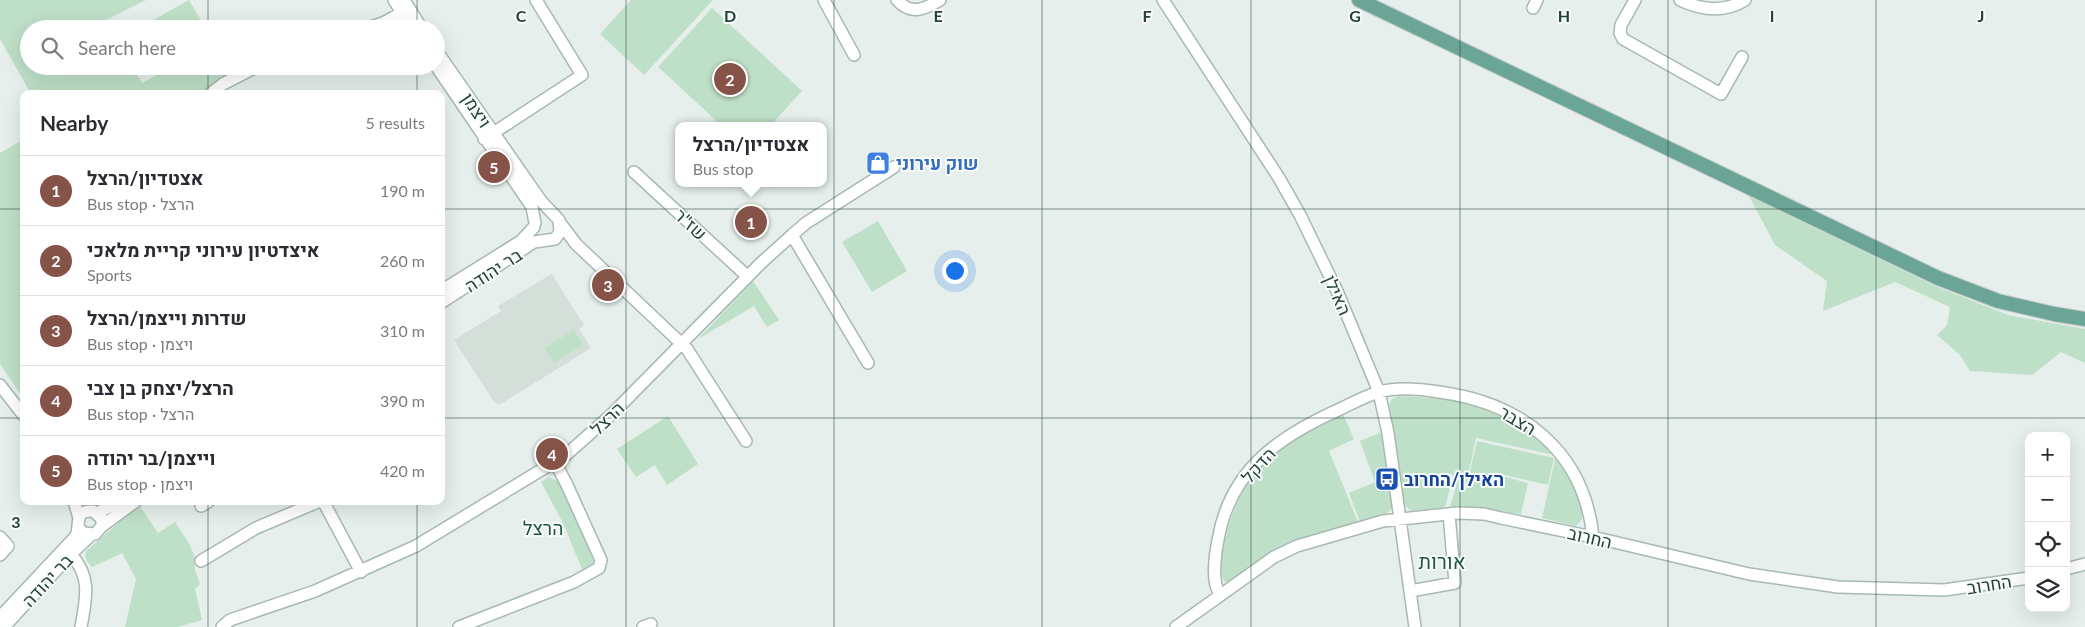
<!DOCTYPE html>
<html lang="en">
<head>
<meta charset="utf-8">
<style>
  body { margin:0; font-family:Lato,Heebo,sans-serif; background:#f2f2f3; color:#2b2b33 }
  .controls { position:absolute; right:15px; bottom:15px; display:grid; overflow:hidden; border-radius:10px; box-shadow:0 5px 20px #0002 }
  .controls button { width:45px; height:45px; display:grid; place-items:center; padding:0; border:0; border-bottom:1px solid #e1e1e2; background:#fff; color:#2b2b33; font:25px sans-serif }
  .you { position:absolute; left:954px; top:270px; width:18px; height:18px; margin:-12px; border:4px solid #fff; border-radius:50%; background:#1a73e8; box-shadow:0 0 0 8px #1a73e833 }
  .badge { display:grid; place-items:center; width:32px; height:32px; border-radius:50%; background:#855347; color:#fff; font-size:16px; font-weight:700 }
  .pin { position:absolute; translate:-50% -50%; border:2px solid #fff; box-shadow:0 1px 5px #0006 }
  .popup { position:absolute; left:675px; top:122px; width:152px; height:65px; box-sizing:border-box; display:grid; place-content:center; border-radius:10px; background:#fff; filter:drop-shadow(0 1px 4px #0005); font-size:16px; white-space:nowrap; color:#7c7c81 }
  .popup b { font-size:19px; color:#2b2b33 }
  .popup::after { content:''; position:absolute; left:50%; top:100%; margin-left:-10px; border:10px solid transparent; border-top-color:#fff }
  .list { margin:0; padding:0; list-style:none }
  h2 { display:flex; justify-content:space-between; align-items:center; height:65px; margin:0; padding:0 20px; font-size:21px }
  h2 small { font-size:16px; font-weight:400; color:#7c7c81 }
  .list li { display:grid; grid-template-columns:32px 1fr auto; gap:15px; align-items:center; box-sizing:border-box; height:70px; padding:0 20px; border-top:1px solid #e1e1e2 }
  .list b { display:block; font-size:19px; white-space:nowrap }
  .list p { margin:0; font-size:16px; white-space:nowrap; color:#7c7c81 }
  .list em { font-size:16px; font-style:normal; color:#7c7c81 }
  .icon { flex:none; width:28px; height:28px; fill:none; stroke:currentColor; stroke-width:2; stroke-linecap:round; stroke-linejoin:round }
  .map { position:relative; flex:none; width:2085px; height:627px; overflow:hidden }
  .search { position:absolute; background:#fff; box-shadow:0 5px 20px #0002; left:20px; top:20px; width:425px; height:55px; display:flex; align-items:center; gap:12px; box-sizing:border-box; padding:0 18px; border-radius:28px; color:#7c7c81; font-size:19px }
  .panel { position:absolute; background:#fff; box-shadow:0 5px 20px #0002; left:20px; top:90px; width:425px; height:415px; border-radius:10px }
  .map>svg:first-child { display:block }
</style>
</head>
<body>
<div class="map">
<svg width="2085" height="627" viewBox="0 0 2085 627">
  <rect width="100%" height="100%" fill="#e6efeb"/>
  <path fill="#d4dfda" d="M552 274 584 325 579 329 591 348 499 405 492 399 454 340 501 311 498 306Z"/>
  <path fill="#bfe0c8" d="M0 0H146L106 20 111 29H29V66H132L142 83 174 66H230L233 70 201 94H31L0 39Z
    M189 0 206 29H137Z
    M631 0H713L644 75 600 34Z
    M712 8 802 91 770 126H722L658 67Z
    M138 66H160L143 75Z
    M24 139V399L0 364V153Z
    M1749 196 1935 286 2008 315 2085 329V363L2061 352 2032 375 1970 371 1960 355 1937 335 1947 325 1950 307 1895 282 1823 311 1827 281 1775 245Z
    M878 221 907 271 872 292 842 242Z
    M753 281 779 320 767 327 754 306 698 339Z
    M574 330 583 345 554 363 544 348Z
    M1399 396C1465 399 1506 406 1554 455L1476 438 1468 476 1456 475 1497 483 1498 475 1528 483 1521 514 1450 506 1456 487 1452 474 1445 473 1450 487 1446 505 1442 508 1411 511 1403 503 1389 405 1392 399Z
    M1343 414 1354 439 1329 451 1358 522 1288 542 1227 583 1225 582C1218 572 1222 553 1225 541 1240 470 1282 443 1343 414Z
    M668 416 698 464 667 485 655 465 636 477 617 449Z
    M1382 432 1392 507C1388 517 1370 519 1360 522L1349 493 1375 482 1360 441Z
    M1477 441 1554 458 1548 485 1496 473 1494 481 1469 476Z
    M1555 459C1570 473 1584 498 1582 519L1576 526 1542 518Z
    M549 477 559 482 565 492 593 560C594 568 589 570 584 574L563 523 541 482Z
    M139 505 158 533 175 522 190 545 195 558V570L200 584 195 589 202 620 178 627H125L136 579 122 553 92 567C87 562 84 558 86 551Z"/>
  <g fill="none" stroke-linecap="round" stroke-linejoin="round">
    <g stroke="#a8b8b2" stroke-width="14">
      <path id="minor" d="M394 0 412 29
        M404 0 422 29
        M824 0 854 55
        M897 0C911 16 925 9 940 0
        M1163 0 1279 178 1300 215 1337 291 1379 392 1388 433 1415 627
        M1635 0 1621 25 1620 33 1623 39 1721 94 1742 57
        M1680 0C1701 10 1724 13 1745 0
        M1533 8 1537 0
        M365 29 383 23 409 9
        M436 50 541 201 559 220 560 232 555 239 534 242 441 303
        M436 66 532 207 535 223
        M210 94 223 84 258 66
        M484 139 582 75 536 0
        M634 172 747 276
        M561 224 576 244 687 349 746 441
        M792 235 868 363
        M441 291 521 241 534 227
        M0 385 24 416
        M74 501 79 518
        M323 501 361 572
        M201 506 209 501
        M97 513 121 501
        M102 526 136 501
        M0 537 8 546 0 555
        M71 554C92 578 86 598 81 627
        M201 561 256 528 320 501
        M2066 569 2085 564
        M1410 591 1455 583 1449 514
        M1220 595C1211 581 1215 556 1218 540 1230 470 1278 437 1338 410 1351 404 1365 396 1379 392 1397 387 1421 389 1439 392 1522 403 1584 451 1593 537
        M0 617 76 536C81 524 73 510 93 511L102 519V526L95 534 83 533 78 527
        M4 627 71 554 91 535
        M222 627 230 620 315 591 416 546 566 455 612 414 761 263 792 235 806 223 894 167
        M459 627 574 582 599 568 601 560 567 485 555 462
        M643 627 651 624
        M1176 627 1274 557 1297 546 1383 521 1457 513 1484 514 1501 518 1593 537 1749 574 1838 587 1944 590 2029 578"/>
    </g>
    <g stroke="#c2cac8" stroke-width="16">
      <path id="major" d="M1359 0 1938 278 1998 301 2054 314 2085 319"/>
    </g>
    <use href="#minor" stroke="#fff" stroke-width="11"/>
    <use href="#major" stroke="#6aa596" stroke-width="14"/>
  </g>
  <path fill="none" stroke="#24423a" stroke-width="1" stroke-opacity="0.55" d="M208 0V29M417 0V29M626 0V627M834 0V627M1042 0V627M1251 0V627M1460 0V627M1668 0V627M1876 0V627M208 66V94M417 66V94M0 209H24M441 209H2085M0 418H24M441 418H2085M208 501V627M417 501V627"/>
  <defs>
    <g id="shop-square" transform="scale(1.25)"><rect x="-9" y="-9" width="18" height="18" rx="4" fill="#3f7fe0" stroke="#f7fbf9"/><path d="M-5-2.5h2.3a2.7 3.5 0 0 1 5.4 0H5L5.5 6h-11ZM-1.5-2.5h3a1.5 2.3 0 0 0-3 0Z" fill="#fff"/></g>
    <g id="bus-square" transform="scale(1.25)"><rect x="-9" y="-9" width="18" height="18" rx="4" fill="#1a4fb4" stroke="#f7fbf9"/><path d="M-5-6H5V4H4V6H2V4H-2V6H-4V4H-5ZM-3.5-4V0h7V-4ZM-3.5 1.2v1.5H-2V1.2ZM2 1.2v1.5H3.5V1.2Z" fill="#fff"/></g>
  </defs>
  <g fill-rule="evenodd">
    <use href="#shop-square" x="878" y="163"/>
    <use href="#bus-square" x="1387" y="479"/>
  </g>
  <g text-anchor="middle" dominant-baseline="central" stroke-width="4" stroke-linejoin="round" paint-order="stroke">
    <g font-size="18" fill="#24423a" stroke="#f7fbf9">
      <text transform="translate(477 110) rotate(56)">ויצמן</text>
      <text transform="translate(691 224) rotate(43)">שז"ר</text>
      <text transform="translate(493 270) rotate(-33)">בר יהודה</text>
      <text transform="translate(1338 295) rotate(66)">האילן</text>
      <text transform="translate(607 418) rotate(-44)">הרצל</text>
      <text transform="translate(1518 420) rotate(31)">הצבר</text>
      <text transform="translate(1258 465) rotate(-48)">הדקל</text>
      <text transform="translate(1590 537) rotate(13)">החרוב</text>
      <text transform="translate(47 580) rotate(-47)">בר יהודה</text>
      <text transform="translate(1989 584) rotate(-9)">החרוב</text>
    </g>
    <g font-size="18" font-weight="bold" fill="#366cbe" stroke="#f7fbf9" text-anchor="start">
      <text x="896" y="163">שוק עירוני</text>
    </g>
    <g font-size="18" font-weight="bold" fill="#164399" stroke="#f7fbf9" text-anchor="start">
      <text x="1404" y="479">האילן/החרוב</text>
    </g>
    <g font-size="19" fill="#1f5548" stroke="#f7fbf9">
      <text x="543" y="527">הרצל</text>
    </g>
    <g font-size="20" fill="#1f5548" stroke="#f7fbf9">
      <text x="1442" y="561">אורות</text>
    </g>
  </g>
  <g font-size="16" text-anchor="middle" font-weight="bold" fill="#24423a" stroke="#f7fbf9" stroke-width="4" stroke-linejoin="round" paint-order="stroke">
    <text x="521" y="22">C</text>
    <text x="730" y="22">D</text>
    <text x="938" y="22">E</text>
    <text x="1147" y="22">F</text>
    <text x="1355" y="22">G</text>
    <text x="1564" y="22">H</text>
    <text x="1772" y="22">I</text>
    <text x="1981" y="22">J</text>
    <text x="16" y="528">3</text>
  </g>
</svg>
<div class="controls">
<button>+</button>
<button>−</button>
<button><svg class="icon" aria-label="locate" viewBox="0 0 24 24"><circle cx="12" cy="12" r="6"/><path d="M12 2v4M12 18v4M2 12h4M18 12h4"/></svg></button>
<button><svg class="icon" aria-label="layers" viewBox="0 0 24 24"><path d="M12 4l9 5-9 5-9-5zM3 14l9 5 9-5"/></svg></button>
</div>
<div class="you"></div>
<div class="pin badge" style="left:751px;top:222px">1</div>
<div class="popup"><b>אצטדיון/הרצל</b>Bus stop</div>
<div class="pin badge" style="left:730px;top:79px">2</div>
<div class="pin badge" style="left:608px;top:285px">3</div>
<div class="pin badge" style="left:552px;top:454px">4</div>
<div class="pin badge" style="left:494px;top:167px">5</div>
<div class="search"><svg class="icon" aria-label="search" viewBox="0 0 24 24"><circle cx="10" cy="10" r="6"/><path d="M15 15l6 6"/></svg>Search here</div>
<section class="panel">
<h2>Nearby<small>5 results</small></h2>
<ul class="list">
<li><span class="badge">1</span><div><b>אצטדיון/הרצל</b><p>Bus stop · הרצל</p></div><em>190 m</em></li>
<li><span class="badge">2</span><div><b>איצדטיון עירוני קריית מלאכי</b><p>Sports</p></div><em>260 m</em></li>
<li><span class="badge">3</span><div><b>שדרות וייצמן/הרצל</b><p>Bus stop · ויצמן</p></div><em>310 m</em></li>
<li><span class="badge">4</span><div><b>הרצל/יצחק בן צבי</b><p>Bus stop · הרצל</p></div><em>390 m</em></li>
<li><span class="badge">5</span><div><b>וייצמן/בר יהודה</b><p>Bus stop · ויצמן</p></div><em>420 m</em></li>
</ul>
</section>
</div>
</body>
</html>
